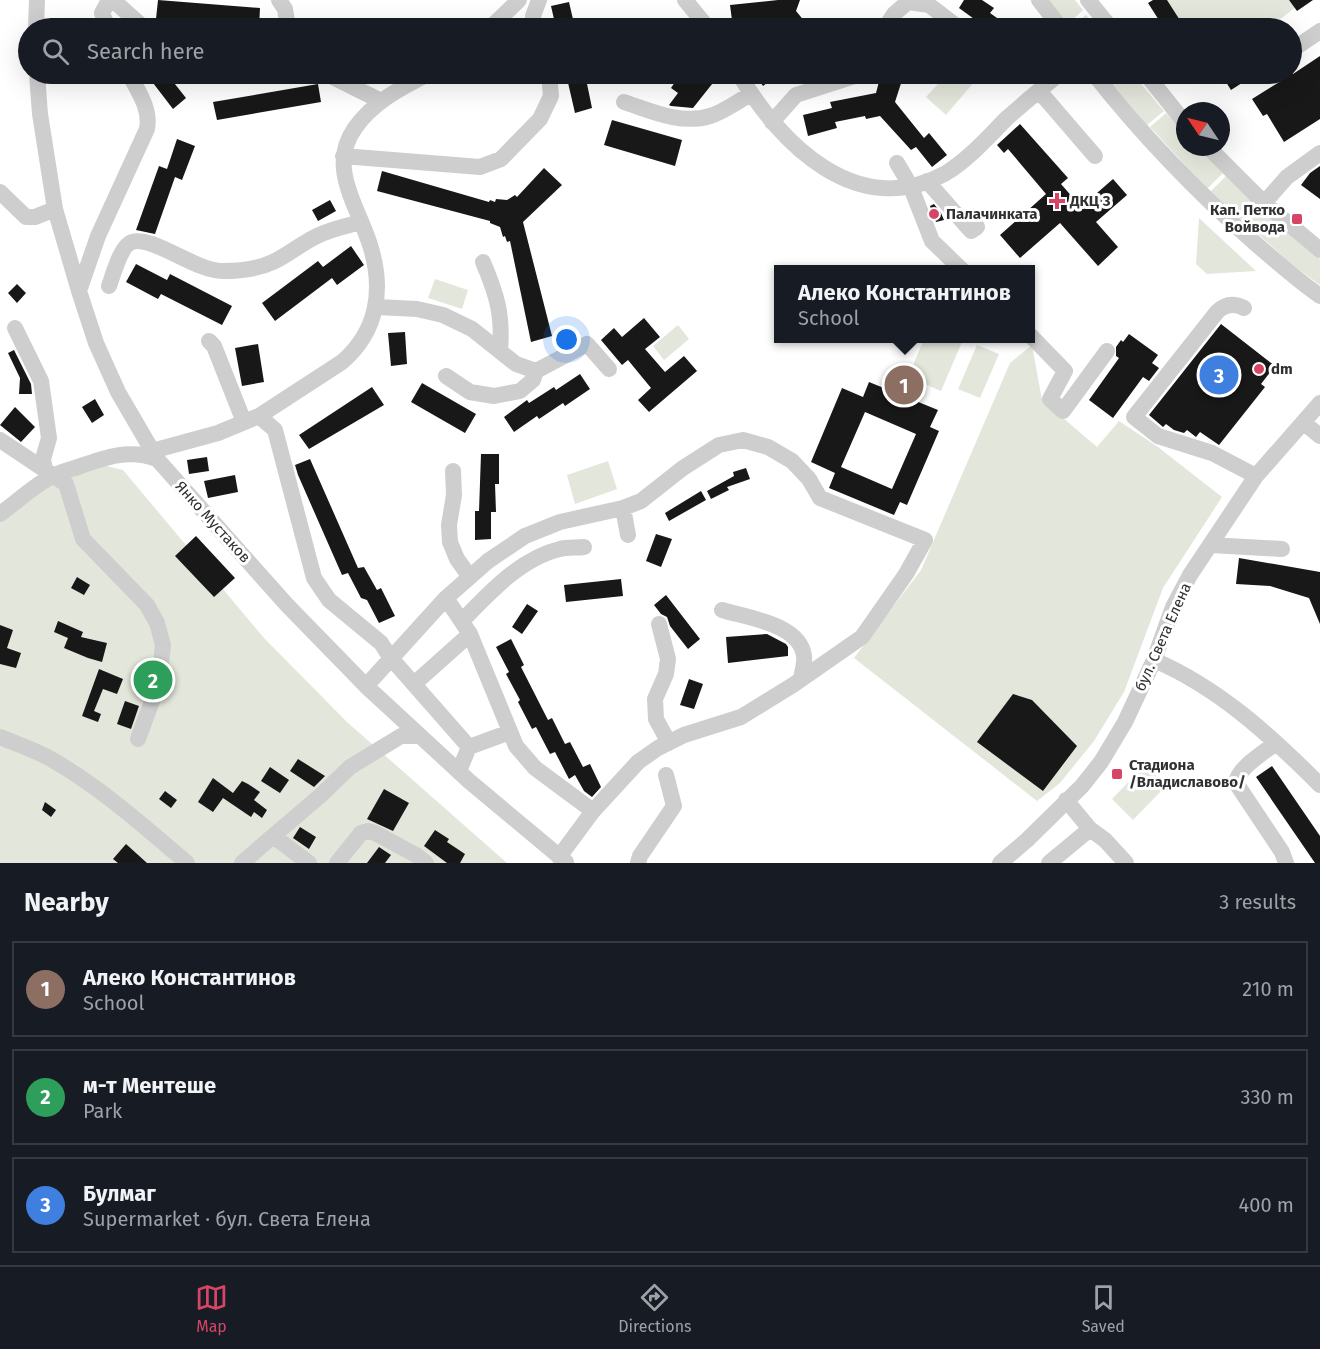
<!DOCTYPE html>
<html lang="en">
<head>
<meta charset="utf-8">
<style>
  body { margin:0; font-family:"Fira Sans",sans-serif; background:#242831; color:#f1f3f6 }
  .compass { position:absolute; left:1176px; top:102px; width:54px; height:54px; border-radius:50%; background:#171b24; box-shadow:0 6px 24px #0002; rotate:305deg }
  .you { position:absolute; left:567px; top:340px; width:21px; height:21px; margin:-15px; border:4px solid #fff; border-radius:50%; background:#1a73e8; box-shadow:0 0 0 9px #1a73e833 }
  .badge { display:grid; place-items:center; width:39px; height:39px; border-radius:50%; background:#d64565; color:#fff; font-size:20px; font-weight:700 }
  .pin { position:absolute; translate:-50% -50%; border:3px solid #fff; box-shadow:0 2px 6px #0006 }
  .popup { position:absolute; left:774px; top:265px; width:261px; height:78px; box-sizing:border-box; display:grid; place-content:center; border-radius:0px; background:#171b24; filter:drop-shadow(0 2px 4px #0005); font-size:20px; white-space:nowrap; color:#9ea1a6 }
  .popup b { font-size:22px; color:#f1f3f6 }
  .popup::after { content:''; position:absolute; left:50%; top:100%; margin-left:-12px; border:12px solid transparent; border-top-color:#171b24 }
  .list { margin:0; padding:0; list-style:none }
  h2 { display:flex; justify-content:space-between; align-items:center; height:78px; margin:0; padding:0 24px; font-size:26px }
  h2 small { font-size:20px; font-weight:400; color:#9ea1a6 }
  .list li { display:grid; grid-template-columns:39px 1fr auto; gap:18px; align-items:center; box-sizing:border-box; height:96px; margin:0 12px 12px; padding:0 12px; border:2px solid #363941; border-radius:0px }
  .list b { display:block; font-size:22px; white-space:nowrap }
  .list p { margin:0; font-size:20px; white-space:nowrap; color:#9ea1a6 }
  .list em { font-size:20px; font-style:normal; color:#9ea1a6 }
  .icon { flex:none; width:33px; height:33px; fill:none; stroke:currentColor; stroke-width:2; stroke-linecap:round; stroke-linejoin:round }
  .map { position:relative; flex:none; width:1320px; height:863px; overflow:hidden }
  .search { position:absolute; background:#171b24; box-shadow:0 6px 24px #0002; left:18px; right:18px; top:18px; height:66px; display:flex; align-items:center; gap:15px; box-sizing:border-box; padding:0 21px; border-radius:33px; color:#9ea1a6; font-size:22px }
  .sheet { height:402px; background:#171b24 }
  nav { display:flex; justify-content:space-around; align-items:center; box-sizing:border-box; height:84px; border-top:2px solid #363941; background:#171b24; font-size:16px; color:#9ea1a6 }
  nav a { display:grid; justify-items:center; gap:3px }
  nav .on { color:#d64565 }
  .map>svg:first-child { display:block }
</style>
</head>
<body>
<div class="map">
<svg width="1320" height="863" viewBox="0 0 1320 863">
  <rect width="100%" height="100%" fill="#fff"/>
  <path fill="#e3e7db" d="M1046 0H1075L1083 10 1066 26Z
    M1167 0H1300L1296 7 1269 28H1185Z
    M1086 15 1097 28H1069Z
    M947 74H981L946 115 926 97Z
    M1103 74H1133L1164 111 1147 125Z
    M1166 113 1185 134V147H1197L1223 173 1207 189 1150 127Z
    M1226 176 1309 251 1320 259V285L1294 266 1210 192Z
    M1199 218 1256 271 1207 274 1196 264Z
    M435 279 468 290 462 309 428 298Z
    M678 325 689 339 664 360 653 346Z
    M924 339H954L962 342 941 391 908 377Z
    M977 345 999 354 980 398 958 389Z
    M1032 345 1042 400 1097 447 1119 421 1158 447 1222 497 1163 588 1124 692 1094 741 1060 783 1037 801 854 658 921 570 1010 363Z
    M608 461 617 489 575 504 567 475Z
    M94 463 123 470 264 638 347 722 507 863H0V508Z
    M1145 765 1166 786 1133 820 1112 799Z"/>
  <path fill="#181818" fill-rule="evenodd" d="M158 0 260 8 259 28 156 19Z
    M778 0H800L796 11 810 28H784L780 24 733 28 730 5Z
    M964 0H982L994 8 990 13 1011 28H978L981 24 959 8Z
    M1153 0H1167L1185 28H1164L1148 3Z
    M1289 0H1313L1297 11Z
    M569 2 575 28H556L551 6Z
    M1270 18 1277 28H1253Z
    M1320 56V119L1284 142 1267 114 1263 116 1252 99 1281 81 1274 74H1293Z
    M157 74H167L186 98 173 109 150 79Z
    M566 74H585L592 108 575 113Z
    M689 74H720L693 108 671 106 669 105 678 93 671 88 677 79 682 83Z
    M755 74H768L772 79 763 86Z
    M881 74H904L895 102 924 138 929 133 947 155 932 167 916 147 911 150 880 116 866 119 865 116 835 122 837 128 808 136 803 115 832 108 830 102 876 93Z
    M1221 74H1240L1245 81 1231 90Z
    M318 84 321 102 217 120 213 102Z
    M612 120 682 140 675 166 604 145Z
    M1020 124 1068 178 1061 184 1081 207 1113 179 1127 195 1096 222 1118 247 1098 266 1060 223 1020 258 1000 235 1046 194 1008 149 1004 153 997 145Z
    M177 139 195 146 182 180 175 177 155 234 136 230 159 166 167 169Z
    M1320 166V199L1301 185 1310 173Z
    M544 168 562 185 523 222 552 336 531 342 510 241 507 242 505 236 503 237 500 227 490 223V221L377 191 382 171 489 202 490 200 495 202 496 199 507 200 515 195 517 197Z
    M330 200 336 211 318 221 312 210Z
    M934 204 941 213 944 220 936 222 930 206Z
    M351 246 364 265 337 285 332 278 275 321 262 303 318 261 323 267Z
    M136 264 167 280 170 274 232 306 222 325 161 294 158 299 126 282Z
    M17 284 26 293 17 303 8 293Z
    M644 318 660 337 645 349 665 372 684 356 697 371 649 412 638 400 651 388 628 360 622 365 601 340 614 328 622 337Z
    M1221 324 1275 366 1261 384 1265 387 1219 445 1200 432 1196 437 1187 430 1184 433 1174 430 1166 424 1163 427 1149 415Z
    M405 332 407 364 391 366 388 333Z
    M1129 334 1158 355 1152 363 1159 368 1149 381 1143 377 1113 418 1089 400 1119 358 1116 356V347L1121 340 1123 342Z
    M258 344 264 382 242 386 235 348Z
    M14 350 31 384 32 394H19L20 378 8 353Z
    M580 374 590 389 565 406 563 403 539 419 537 416 514 432 504 417 527 400 529 403 554 387 556 390Z
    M869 382 938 410 930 427 939 431 907 505 900 502 894 515 829 488 835 473 811 462 842 388 863 397ZM865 412 916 434 892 489 841 467Z
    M422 383 476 414 465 433 411 402Z
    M372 387 384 405 309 449 299 435Z
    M95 399 104 415 92 423 82 407Z
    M15 407 35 427 21 442 0 425Z
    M481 454H499V484H495L496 512H491V539L475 540V511H479Z
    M207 457 209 471 189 474 187 460Z
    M310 459 358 568 364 567 377 590 381 588 395 616 379 623 367 600 361 598 348 573 342 575 298 475 295 465Z
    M746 468 750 479 727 487 729 490 711 499 707 491 734 476 733 472Z
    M235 475 238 492 208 498 204 481Z
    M701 491 706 500 669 521 665 513Z
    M656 534 672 539 661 567 646 561Z
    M196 536 235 578 214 597 175 556Z
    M1239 558 1320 572V624L1309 598 1270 586 1236 584Z
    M77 577 90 585 84 595 71 588Z
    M621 579 623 596 566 602 564 585Z
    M666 595 700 639 688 649 670 626 667 617 661 614 654 605Z
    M527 604 538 611 522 634 512 627Z
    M58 621 83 632 81 637 107 643 102 662 88 658 64 648 68 638 54 632Z
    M0 625 13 630 7 648 21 653 16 668 0 664Z
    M767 634 786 644 788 647V656L728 663 726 637Z
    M511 639 524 665 521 667 548 720 552 718 565 744 570 742 583 767 590 764 601 787 592 797 584 791 575 775 569 779 555 752 550 754 536 727 532 729 518 702 520 700 506 674 509 672 496 647Z
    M99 669 123 679 117 694 103 689 94 711 101 714 98 722 82 716Z
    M689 679 703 684 694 709 680 705Z
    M1013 694 1032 700 1077 746 1043 791 977 742Z
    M125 701 139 706 131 729 117 724Z
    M298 759 325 776 314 787 290 771Z
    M1272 766 1320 836V863H1315L1256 777Z
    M270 767 289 780 280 793 261 781Z
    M213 778 233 793 242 781 248 784 260 792 254 800 267 810 262 818 254 812 251 817 223 798 213 812 198 802Z
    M384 789 409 803 393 831 367 819Z
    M165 791 177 800 171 808 159 799Z
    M45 802 56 810 51 817 42 810Z
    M300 827 316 837 309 849 293 838Z
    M435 830 449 839 447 842 465 854 460 863H447L424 846Z
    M126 844 147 863H118L113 859Z
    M379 847 391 855 385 863H367Z"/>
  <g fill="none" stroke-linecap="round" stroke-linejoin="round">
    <path stroke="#cecece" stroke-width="16" d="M113 0 144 28
      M279 0 285 9 288 28
      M685 0 708 28
      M1039 0 1061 28
      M1088 0 1111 28
      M36 28 37 0
      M108 28 102 13 109 0
      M490 28 519 0
      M535 28 533 16 539 0
      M885 28 894 14 908 2 929 5 959 28
      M1292 50 1320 31
      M37 74 40 114 55 209 79 291 96 343 118 392 157 459 287 605 366 686 469 781 566 862
      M327 74 381 101
      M739 74C780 144 858 222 946 173 969 159 988 137 1007 118 1024 103 1042 88 1059 74
      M1094 74C1142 135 1197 192 1256 244 1277 262 1297 280 1320 296
      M1146 74 1185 123
      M1039 91 1095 156
      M624 102C651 111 681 125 710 116 724 112 738 101 751 94
      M772 122 796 95 855 76 857 74
      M1208 147 1264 203 1320 250
      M343 156 480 167 501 159 540 119 551 96 549 74
      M897 163 910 185 932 241 962 270
      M927 181 971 231 977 227
      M0 192 26 217H35L55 209
      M1264 203 1287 177 1320 153
      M483 262C497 295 503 315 500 351
      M109 286C113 275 121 245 132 242 152 235 197 272 223 271 240 271 258 269 273 262 288 255 302 243 317 236 331 229 346 226 361 222
      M79 291 98 236 147 129C151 109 138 91 129 74
      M377 307 417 309 443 315 472 329 516 364 536 371 587 344 609 369
      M1244 308C1234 303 1225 304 1217 312L1134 417 1158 436 1212 453 1256 476
      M15 328 41 381 49 438 43 459 45 470
      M1030 335 1065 371 1050 399 1063 411 1107 351
      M209 341 214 346 244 422
      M446 376 470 392 494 396 520 391 533 380 536 371
      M259 416 275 430 314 578 329 600 381 643 390 657 469 747 459 771
      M1303 422 1320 436
      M0 440 66 484 83 539 147 605 157 623 163 645 161 664 151 704 138 739
      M152 451 218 433 259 416 342 362C378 331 384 289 370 245 358 206 327 167 355 128 373 102 401 88 428 74
      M453 471 454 495 449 525 450 542 457 559 470 577
      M623 508 628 535
      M0 514C17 502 34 485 53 476 60 472 68 470 75 468 103 458 128 448 157 459
      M1211 545 1282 549
      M446 598 470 634 516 746 535 768 593 811
      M722 610C748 618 800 624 804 656 805 663 802 672 801 679
      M462 621C489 593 521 558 560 549 567 547 576 548 584 547
      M659 624 668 659 666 674 655 699 656 719 669 743
      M1154 660C1219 688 1271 736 1320 785
      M414 684 470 634
      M366 686 446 598 488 561 525 536 560 522 623 508 641 501 683 468 719 445 743 440 768 447 792 461 809 479 820 498 925 540 906 574 862 637 793 685 741 717 684 735 658 748 638 762 593 811 559 857
      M0 737C17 744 35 750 51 759 100 787 144 826 187 863
      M1276 743C1265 752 1237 768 1236 783L1282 852 1286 863
      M469 747 510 732
      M1066 800 1090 829 1105 840 1126 863
      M273 836 320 796 350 767 401 736H420
      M242 863 273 836 309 863
      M337 863 361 833 368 831 375 833 416 855 426 863
      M638 863 640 856 674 806 666 775
      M1000 863 1027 840 1082 786 1101 762 1125 722 1154 660 1173 607 1190 575 1256 476 1320 403
      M1049 863 1090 829"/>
  </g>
  <g fill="#d64565" stroke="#fff" stroke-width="2">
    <path d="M1054 192h6v6h6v6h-6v6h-6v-6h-6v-6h6z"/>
    <circle cx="934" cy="214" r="6"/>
    <rect x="1291" y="213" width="12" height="12" rx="3"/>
    <circle cx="1259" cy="369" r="6"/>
    <rect x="1111" y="768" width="12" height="12" rx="3"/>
  </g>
  <g text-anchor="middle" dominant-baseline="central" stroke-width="6" stroke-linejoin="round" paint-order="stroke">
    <g font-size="15" font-weight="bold" fill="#313131" stroke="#fff" text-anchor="start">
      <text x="1070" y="201">ДКЦ 3</text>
      <text x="1285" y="210" text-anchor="end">Кап. Петко<tspan x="1285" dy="17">Войвода</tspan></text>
      <text x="946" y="214">Палачинката</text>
      <text x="1271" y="369">dm</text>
      <text x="1129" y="765">Стадиона<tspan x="1129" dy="17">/Владиславово/</tspan></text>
    </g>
    <g font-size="15" fill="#313131" stroke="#fff">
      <text transform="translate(213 522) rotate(48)">Янко Мустаков</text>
      <text transform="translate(1163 637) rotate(-66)">бул. Света Елена</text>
    </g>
  </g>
</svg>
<svg class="compass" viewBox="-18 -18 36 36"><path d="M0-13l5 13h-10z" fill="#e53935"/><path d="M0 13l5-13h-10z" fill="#9ea1a6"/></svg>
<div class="you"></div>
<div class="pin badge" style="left:904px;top:385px;background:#8d6e63">1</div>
<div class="popup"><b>Алеко Константинов</b>School</div>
<div class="pin badge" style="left:153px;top:680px;background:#2e9e5b">2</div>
<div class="pin badge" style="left:1219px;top:375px;background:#3f7fe0">3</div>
<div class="search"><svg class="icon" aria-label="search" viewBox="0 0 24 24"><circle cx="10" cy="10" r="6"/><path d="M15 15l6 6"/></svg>Search here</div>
</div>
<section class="sheet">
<h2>Nearby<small>3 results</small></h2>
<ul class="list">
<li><span class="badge" style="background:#8d6e63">1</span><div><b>Алеко Константинов</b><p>School</p></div><em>210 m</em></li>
<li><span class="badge" style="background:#2e9e5b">2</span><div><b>м-т Ментeше</b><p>Park</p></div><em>330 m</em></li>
<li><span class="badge" style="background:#3f7fe0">3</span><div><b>Булмаг</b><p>Supermarket · бул. Света Елена</p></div><em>400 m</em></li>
</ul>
</section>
<nav>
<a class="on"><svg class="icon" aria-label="map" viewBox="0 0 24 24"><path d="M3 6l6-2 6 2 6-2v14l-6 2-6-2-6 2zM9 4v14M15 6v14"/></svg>Map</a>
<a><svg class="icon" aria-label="directions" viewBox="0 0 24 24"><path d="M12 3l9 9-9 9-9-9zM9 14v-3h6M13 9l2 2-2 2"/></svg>Directions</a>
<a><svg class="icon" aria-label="saved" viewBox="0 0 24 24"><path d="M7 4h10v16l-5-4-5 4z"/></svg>Saved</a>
</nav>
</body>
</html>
